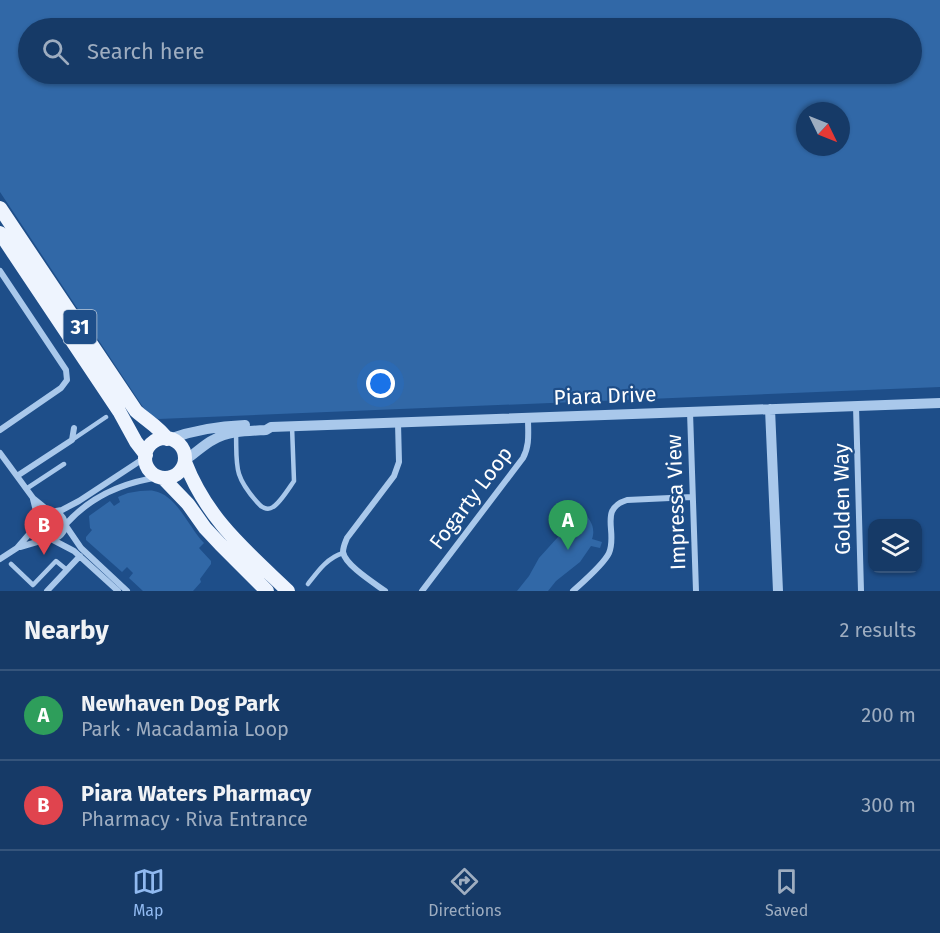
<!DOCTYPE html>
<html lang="en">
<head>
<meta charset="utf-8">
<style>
  body { margin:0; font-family:"Fira Sans",sans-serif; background:#1f416d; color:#f1f3f6 }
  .controls { position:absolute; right:18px; bottom:18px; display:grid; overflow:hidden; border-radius:12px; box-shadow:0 2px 4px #0004 }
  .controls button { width:54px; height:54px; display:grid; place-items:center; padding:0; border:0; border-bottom:2px solid #35547b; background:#163a67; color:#f1f3f6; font:30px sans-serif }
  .compass { position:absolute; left:796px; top:102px; width:54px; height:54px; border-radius:50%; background:#163a67; box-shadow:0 2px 4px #0004; rotate:133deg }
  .you { position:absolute; left:381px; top:384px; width:21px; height:21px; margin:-15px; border:4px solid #fff; border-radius:50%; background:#1a73e8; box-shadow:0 0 0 9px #1a73e833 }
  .badge { display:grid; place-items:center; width:39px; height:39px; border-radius:50%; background:#90b9f0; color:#fff; font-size:20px; font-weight:700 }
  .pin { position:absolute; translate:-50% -50px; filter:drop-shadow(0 2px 3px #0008) }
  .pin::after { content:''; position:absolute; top:32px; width:21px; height:18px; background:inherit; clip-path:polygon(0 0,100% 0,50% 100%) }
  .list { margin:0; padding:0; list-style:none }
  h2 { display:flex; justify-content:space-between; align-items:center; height:78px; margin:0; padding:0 24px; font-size:26px }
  h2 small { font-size:20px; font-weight:400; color:#9eadc0 }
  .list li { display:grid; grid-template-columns:39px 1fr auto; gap:18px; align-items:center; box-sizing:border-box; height:90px; padding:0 24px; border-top:2px solid #35547b }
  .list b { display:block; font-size:22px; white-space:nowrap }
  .list p { margin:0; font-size:20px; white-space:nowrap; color:#9eadc0 }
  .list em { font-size:20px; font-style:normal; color:#9eadc0 }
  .icon { flex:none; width:33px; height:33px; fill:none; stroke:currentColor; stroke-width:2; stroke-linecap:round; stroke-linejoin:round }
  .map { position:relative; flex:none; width:940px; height:591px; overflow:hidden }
  .search { position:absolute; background:#163a67; box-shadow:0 2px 4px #0004; left:18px; right:18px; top:18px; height:66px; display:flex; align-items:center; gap:15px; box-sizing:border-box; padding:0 21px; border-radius:33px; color:#9eadc0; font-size:22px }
  .sheet { height:258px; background:#163a67 }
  nav { display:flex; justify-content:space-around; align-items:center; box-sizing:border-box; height:84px; border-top:2px solid #35547b; background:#163a67; font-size:16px; color:#9eadc0 }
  nav a { display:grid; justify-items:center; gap:3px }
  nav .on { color:#90b9f0 }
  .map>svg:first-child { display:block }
</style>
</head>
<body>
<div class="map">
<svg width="940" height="591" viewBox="0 0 940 591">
  <rect width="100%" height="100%" fill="#1e4e89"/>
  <path fill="#3168a7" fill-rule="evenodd" d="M0 0H940V387L158 419 147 413 0 192ZM28 28H912V74H28ZM805 111H841V147H805Z
    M140 491C145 491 150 490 154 491 177 495 189 528 204 543L199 548 211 561V564L200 579 201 582 193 591H143L129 578 133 573 127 567 122 572 86 540V537L92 530 90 528 89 516 110 501 114 506 120 502 118 497 128 493Z
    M578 509 583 511C590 520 596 527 592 539L602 542 600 548 591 546 580 562 556 581 548 591H517L529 576 539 558 567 527 573 514Z"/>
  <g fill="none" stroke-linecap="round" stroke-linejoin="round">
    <path stroke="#a9c8eb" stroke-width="4.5" d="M236 433C237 466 233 475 257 502 261 507 267 511 273 507 280 503 289 488 294 481L292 426
      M72 440 106 417
      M26 489 64 464
      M11 564 33 585 56 561 67 570
      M308 584C318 571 327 558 343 553"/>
    <path stroke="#a9c8eb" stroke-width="6" d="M0 271 66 370 67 380 61 388 0 430
      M856 406 861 591
      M690 412 696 591
      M0 453 33 498 49 511
      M17 476 72 440 74 428
      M33 499 38 519
      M37 525a14 14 0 1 1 28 0a14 14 0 1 1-28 0Z
      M56 511 62 510 79 501 146 457
      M66 524C91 496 123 482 161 477
      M66 526 81 548 127 591
      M53 540 74 551 118 591
      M20 547 47 539
      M0 559 17 548 37 525
      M47 591 80 556
      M385 591C374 583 345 565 343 552 343 547 345 543 347 538L394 476 399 462 398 423
      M422 591 523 458C530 445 528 433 528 418
      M573 591C583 582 604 564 609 553 618 532 598 509 627 500L692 497"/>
    <path stroke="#a9c8eb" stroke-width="10" d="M770 409 778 591
      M169 439C194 430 218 426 245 425
      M185 460C195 454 203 445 213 440 228 431 248 431 266 430L271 427 940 403"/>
    <path stroke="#eef4fe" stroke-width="14" d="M0 208 136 411C146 420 160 428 167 439
      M0 233 119 411 136 442 146 455
      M145 458a20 20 0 1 1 40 0a20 20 0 1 1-40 0Z
      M185 462C207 519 245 550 288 591
      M163 478 188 504 205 528 220 544 267 591"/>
  </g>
  <g text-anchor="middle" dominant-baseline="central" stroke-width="4.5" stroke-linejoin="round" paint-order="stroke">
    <rect fill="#1e4e89" stroke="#bccadc" stroke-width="1.5" x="63.5" y="310" width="33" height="34" rx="4.5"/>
    <g font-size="20" font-weight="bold" fill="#fff">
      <text x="80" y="327">31</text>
    </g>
    <g font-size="21" fill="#fff" stroke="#1e4e89">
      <text transform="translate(605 396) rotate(-2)">Piara Drive</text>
      <text transform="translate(471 498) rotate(-53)">Fogarty Loop</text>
      <text transform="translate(842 499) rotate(-91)">Golden Way</text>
      <text transform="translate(676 502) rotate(-92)">Impressa View</text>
    </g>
  </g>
</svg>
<div class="controls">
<button><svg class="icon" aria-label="layers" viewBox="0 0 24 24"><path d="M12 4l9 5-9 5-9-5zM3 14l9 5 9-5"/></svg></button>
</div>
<svg class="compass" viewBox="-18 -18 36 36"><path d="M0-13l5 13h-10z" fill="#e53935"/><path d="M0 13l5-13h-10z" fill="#9eadc0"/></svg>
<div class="you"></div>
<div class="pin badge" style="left:568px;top:550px;background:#2e9e5b">A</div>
<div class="pin badge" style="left:44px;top:555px;background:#e0444e">B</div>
<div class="search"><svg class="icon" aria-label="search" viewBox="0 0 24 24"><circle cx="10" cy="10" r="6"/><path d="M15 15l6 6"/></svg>Search here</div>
</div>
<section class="sheet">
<h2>Nearby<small>2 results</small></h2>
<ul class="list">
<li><span class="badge" style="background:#2e9e5b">A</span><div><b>Newhaven Dog Park</b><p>Park · Macadamia Loop</p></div><em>200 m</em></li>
<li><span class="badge" style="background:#e0444e">B</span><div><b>Piara Waters Pharmacy</b><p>Pharmacy · Riva Entrance</p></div><em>300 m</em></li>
</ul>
</section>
<nav>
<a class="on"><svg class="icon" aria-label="map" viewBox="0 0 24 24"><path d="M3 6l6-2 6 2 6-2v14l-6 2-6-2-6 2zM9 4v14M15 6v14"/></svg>Map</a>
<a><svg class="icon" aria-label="directions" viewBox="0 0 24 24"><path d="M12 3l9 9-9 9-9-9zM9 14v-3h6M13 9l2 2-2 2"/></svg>Directions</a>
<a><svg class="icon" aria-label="saved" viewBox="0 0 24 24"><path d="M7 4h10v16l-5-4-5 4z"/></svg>Saved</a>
</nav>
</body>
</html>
